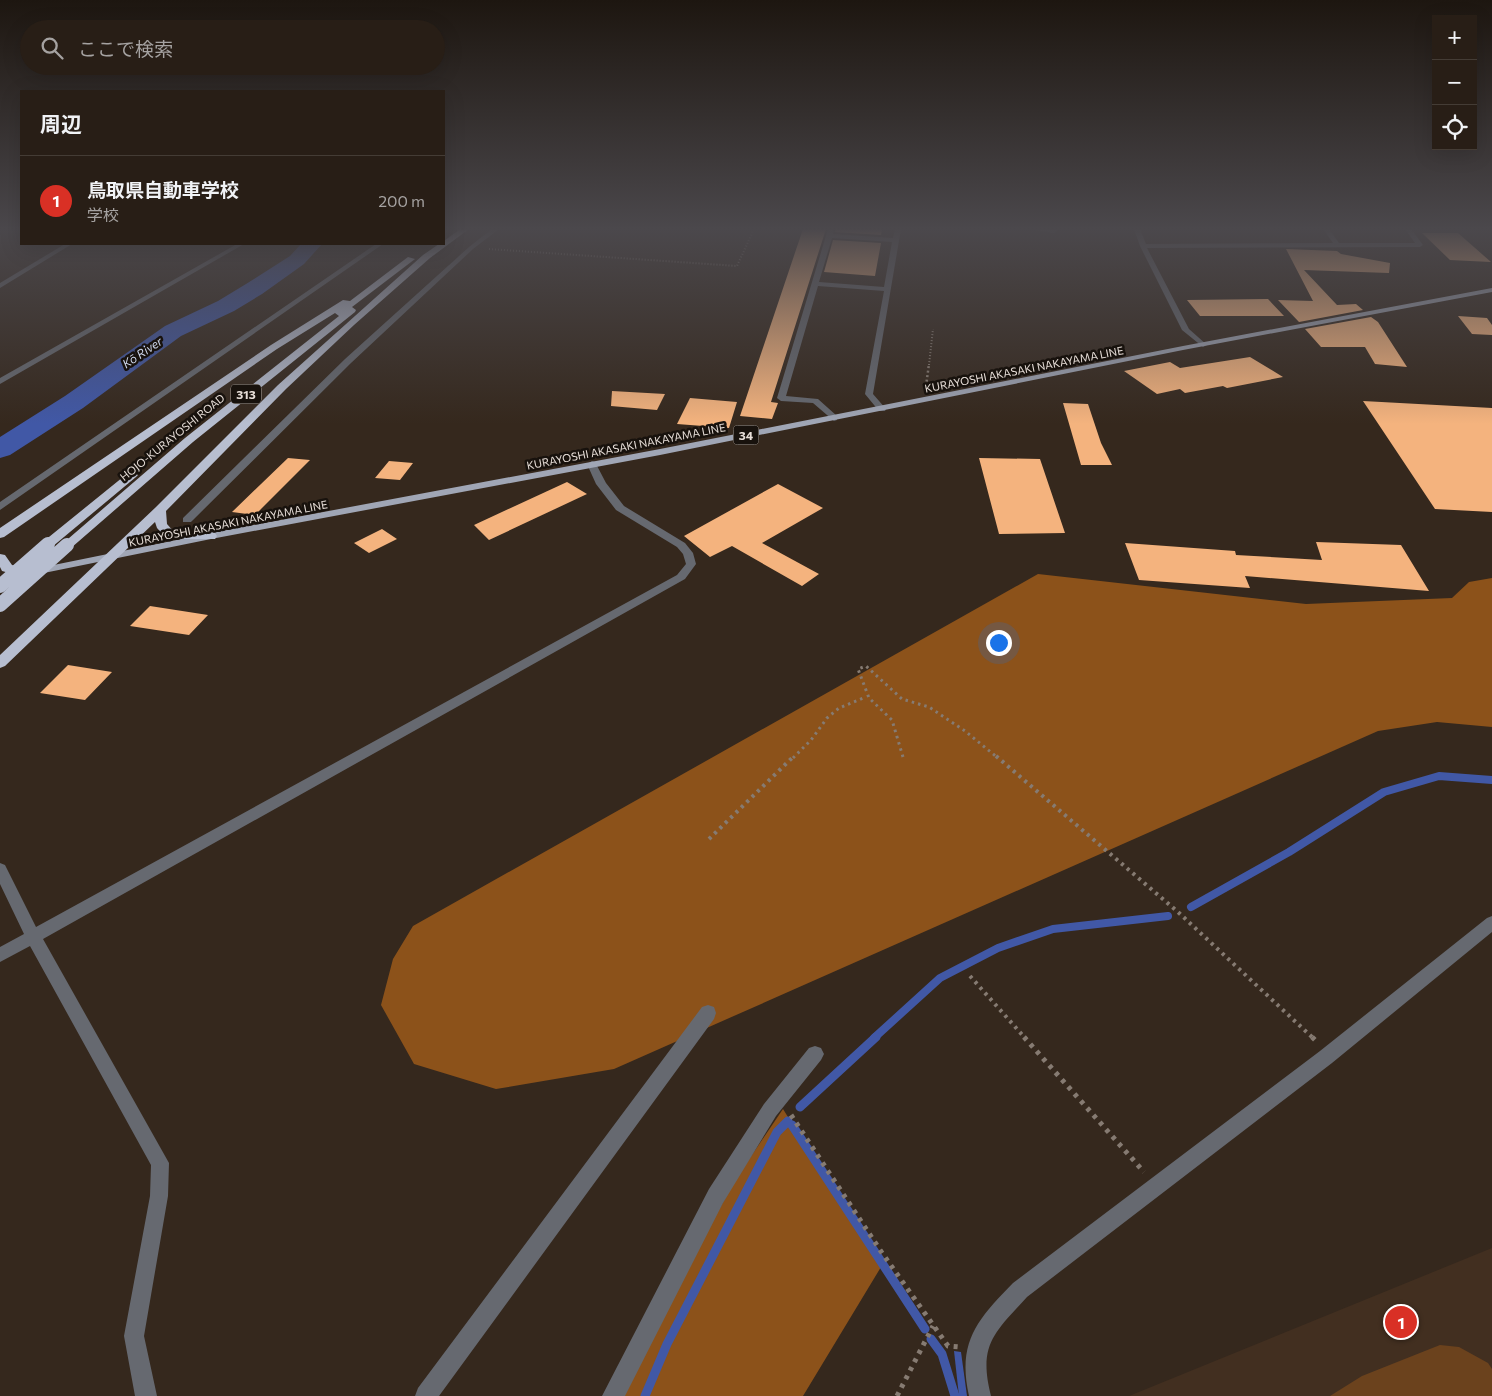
<!DOCTYPE html>
<html lang="ja">
<head>
<meta charset="utf-8">
<style>
  body { margin:0; font-family:Commissioner,"Noto Sans JP",sans-serif; background:#342b23; color:#f1f3f6 }
  .controls { position:absolute; right:15px; top:15px; display:grid; overflow:hidden; border-radius:0px; box-shadow:0 5px 20px #0002 }
  .controls button { width:45px; height:45px; display:grid; place-items:center; padding:0; border:0; border-bottom:1px solid #443c35; background:#281e16; color:#f1f3f6; font:25px sans-serif }
  .you { position:absolute; left:998px; top:642px; width:18px; height:18px; margin:-12px; border:4px solid #fff; border-radius:50%; background:#1a73e8; box-shadow:0 0 0 8px #1a73e833 }
  .badge { display:grid; place-items:center; width:32px; height:32px; border-radius:50%; background:#d93025; color:#fff; font-size:16px; font-weight:700 }
  .pin { position:absolute; translate:-50% -50%; border:2px solid #fff; box-shadow:0 1px 5px #0006 }
  .list { margin:0; padding:0; list-style:none }
  h2 { display:flex; justify-content:space-between; align-items:center; height:65px; margin:0; padding:0 20px; font-size:21px }
  h2 small { font-size:16px; font-weight:400; color:#a5a2a1 }
  .list li { display:grid; grid-template-columns:32px 1fr auto; gap:15px; align-items:center; box-sizing:border-box; height:90px; padding:0 20px; border-top:1px solid #443c35 }
  .list b { display:block; font-size:19px; white-space:nowrap }
  .list p { margin:0; font-size:16px; white-space:nowrap; color:#a5a2a1 }
  .list em { font-size:16px; font-style:normal; color:#a5a2a1 }
  .icon { flex:none; width:28px; height:28px; fill:none; stroke:currentColor; stroke-width:2; stroke-linecap:round; stroke-linejoin:round }
  .map { position:relative; flex:none; width:1492px; height:1396px; overflow:hidden }
  .search { position:absolute; background:#281e16; box-shadow:0 5px 20px #0002; left:20px; top:20px; width:425px; height:55px; display:flex; align-items:center; gap:12px; box-sizing:border-box; padding:0 18px; border-radius:28px; color:#a5a2a1; font-size:19px }
  .panel { position:absolute; background:#281e16; box-shadow:0 5px 20px #0002; left:20px; top:90px; width:425px; height:155px; border-radius:0px }
  .map>svg:first-child { display:block }
</style>
</head>
<body>
<div class="map">
<svg width="1492" height="1396" viewBox="0 0 1492 1396">
  <rect width="100%" height="100%" fill="#35281d"/>
  <path fill="#422f20" d="M1492 1248V1396H1129Z"/>
  <path fill="#6b421d" d="M1440 1345 1459 1347 1488 1363 1492 1369V1396H1330L1362 1376Z"/>
  <path fill="#8c521a" d="M1038 574 1306 604 1452 598 1469 582 1492 578V727L1437 722 1378 731 614 1069 496 1089 414 1064 381 1005 393 959 413 926Z
    M783 1109 881 1267 803 1396H623L672 1294 737 1177Z"/>
  <path fill="#4158a6" d="M954 1351 961 1352 967 1396H959Z"/>
  <g fill="none" stroke-linecap="round" stroke-linejoin="round">
    <path stroke="#4158a6" stroke-width="8" d="M1191 907 1289 852 1384 792 1439 776 1492 780
      M874 1038 940 978 998 948 1053 929 1168 916"/>
    <path stroke="#4158a6" stroke-width="9" d="M800 1107 876 1037
      M792 1125 925 1329
      M931 1339 942 1354 955 1396
      M645 1396 667 1344 777 1132 788 1121"/>
    <path fill="#4158a6" fill-rule="evenodd" d="M301 244H322L304 264 262 294 234 311 181 336 83 408 10 455 0 458V437L65 396 165 326 218 301 246 284 290 256Z"/>
  </g>
  <path fill="#f4b37e" d="M803 229H826L771 402 778 403 772 419 740 416Z
    M836 229H882L881 235 835 232Z
    M1422 233H1458L1491 262 1450 260Z
    M833 240 881 243 875 276 824 272Z
    M1286 249 1337 251 1341 254 1390 263 1389 273 1304 270 1337 305 1356 304 1363 310 1299 322 1278 300 1313 301Z
    M1268 299 1284 316H1200L1187 300Z
    M1458 316 1487 318 1492 325V335L1472 334Z
    M1371 317 1378 322 1407 367 1375 364 1365 347H1321L1305 329Z
    M1250 357 1283 377 1227 388 1223 386 1185 393 1180 389 1157 394 1124 371 1170 362 1180 368Z
    M612 391 665 394 657 410 611 406Z
    M690 398 737 402 729 428 677 424Z
    M1363 401 1492 408V512L1435 509Z
    M1063 403 1088 404 1101 443 1112 465H1081Z
    M288 458 310 460 255 515 232 512Z
    M979 458 1040 459 1065 533 999 534Z
    M389 461 413 463 400 480 375 478Z
    M567 482 587 494 489 540 474 525Z
    M778 484 823 508 762 543 819 574 802 586 732 546 710 557 684 536Z
    M382 529 397 539 369 553 354 543Z
    M1316 542 1401 545 1429 591 1245 576 1250 588 1139 580 1125 543 1235 551 1236 555 1322 560Z
    M150 606 208 615 189 635 130 626Z
    M68 665 112 672 85 700 40 693Z"/>
  <g fill="none" stroke-linecap="round" stroke-linejoin="round">
    <path stroke="#867b72" stroke-width="2" stroke-dasharray="1 2" stroke-linecap="butt" d="M489 249 737 266 754 229
      M929 365 933 329"/>
    <path stroke="#867b72" stroke-width="2.5" stroke-dasharray="2 2.5" stroke-linecap="butt" d="M926 386 929 364"/>
    <path stroke="#867b72" stroke-width="3" stroke-dasharray="2.5 4" stroke-linecap="butt" d="M903 757 892 720 869 698 858 669 866 666 902 699 929 707 965 731 998 758
      M793 758 811 740 827 718 839 708 866 697"/>
    <path stroke="#867b72" stroke-width="4" stroke-dasharray="3 4.5" stroke-linecap="butt" d="M996 756 1178 912 1313 1038
      M709 839 794 756
      M970 976 1025 1038"/>
    <path stroke="#867b72" stroke-width="5" stroke-dasharray="4 5.5" stroke-linecap="butt" d="M1024 1037 1144 1172
      M1312 1037 1317 1042
      M791 1115 880 1250 948 1346 960 1347
      M897 1396 933 1326"/>
    <path fill="#666970" fill-rule="evenodd" d="M492 229H499L473 249 351 363 191 522H183V518L345 359 469 247Z
      M828 229H834L833 234 893 238 895 229H901L873 394 886 409 885 411H879L865 394 884 291 818 286 786 396 818 399 837 416V420L834 421 813 403 781 401 777 398ZM832 238 892 242 884 287 819 282Z
      M1028 229H1057V231L1054 233Z
      M1134 229H1140L1146 244 1333 243 1323 229H1329L1339 243H1415L1405 229H1411L1423 245 1420 247 1147 248 1189 329 1207 345 1203 347 1182 330 1140 246Z
      M65 244H72L0 288V283Z
      M237 244H244L0 384V378Z
      M376 244H383L0 510V502Z
      M592 461 595 462 606 483 624 506 685 543 693 553 696 564 685 579 43 939 169 1163 168 1196 144 1336 157 1396H135L124 1336 150 1196 151 1165 30 946 0 962V947L24 934 0 884V863L5 865 36 927 677 575 686 564 683 554 677 547 616 510 596 484 587 464Z
      M1492 916V932L1332 1063 1027 1297C994 1333 978 1345 991 1396H969C957 1342 977 1320 1013 1283L1320 1051 1487 918Z
      M708 1005 714 1007 716 1013 714 1019 439 1396H415L418 1388 702 1007Z
      M815 1046 821 1048 824 1054 821 1060 776 1116 723 1203 625 1396H602L709 1189 764 1104 809 1048Z"/>
    <path fill="#a0a6b5" fill-rule="evenodd" d="M1492 288V292L1183 350 660 455 211 539 34 575 29 572 34 569 211 533 660 449 1183 346Z"/>
    <path fill="#b7bed0" fill-rule="evenodd" d="M460 229H469L430 258 354 325 286 389 166 511 167 524 174 532H211L215 533 217 536 215 539H167L157 528 155 522 5 666 0 668V655L156 507 278 385 423 255 439 244H444V241Z
      M408 257 415 259 352 307 356 310 355 312 193 442 71 548 67 549 61 545 185 438 339 316 335 313 277 349 4 537 0 538V528L271 345 343 300 350 301Z
      M132 472 138 475 136 477 52 547H44L42 544 44 541 128 473Z
      M0 554 5 555 12 565 32 571 34 574 27 578 2 571 0 567Z"/>
    <path stroke="#b7bed0" stroke-width="14" d="M0 586 48 544
      M0 605 67 545"/>
  </g>
  <linearGradient id="sky" x2="0" y2="1"><stop stop-color="#1d1610"/><stop offset="0.54" stop-color="#4b484c"/><stop offset="1" stop-color="#4b484c" stop-opacity="0"/></linearGradient>
  <rect width="1492" height="424" fill="url(#sky)"/>
  <g text-anchor="middle" dominant-baseline="central" stroke-width="5" stroke-linejoin="round" paint-order="stroke">
    <g font-size="11" fill="#e7ded8" stroke="#18120d">
      <text transform="translate(1024 369) rotate(-11)">KURAYOSHI AKASAKI NAKAYAMA LINE</text>
      <text transform="translate(172 437) rotate(-39)">HOJO-KURAYOSHI ROAD</text>
      <text transform="translate(626 446) rotate(-11)">KURAYOSHI AKASAKI NAKAYAMA LINE</text>
      <text transform="translate(228 523) rotate(-11)">KURAYOSHI AKASAKI NAKAYAMA LINE</text>
    </g>
    <g font-size="12" font-style="italic" fill="#cdd6eb" stroke="#18120d">
      <text transform="translate(142 352) rotate(-34)">Kō River</text>
    </g>
    <g fill="#18120d" stroke="#a9a19b" stroke-width="1">
      <rect x="231" y="384.5" width="30" height="19" rx="4"/>
      <rect x="733.5" y="425.5" width="25" height="19" rx="4"/>
    </g>
    <g font-size="12" font-weight="bold" fill="#e7ded8">
      <text x="246" y="394">313</text>
      <text x="746" y="435">34</text>
    </g>
  </g>
</svg>
<div class="controls">
<button>+</button>
<button>−</button>
<button><svg class="icon" aria-label="locate" viewBox="0 0 24 24"><circle cx="12" cy="12" r="6"/><path d="M12 2v4M12 18v4M2 12h4M18 12h4"/></svg></button>
</div>
<div class="you"></div>
<div class="pin badge" style="left:1401px;top:1322px">1</div>
<div class="search"><svg class="icon" aria-label="search" viewBox="0 0 24 24"><circle cx="10" cy="10" r="6"/><path d="M15 15l6 6"/></svg>ここで検索</div>
<section class="panel">
<h2>周辺<small></small></h2>
<ul class="list">
<li><span class="badge">1</span><div><b>鳥取県自動車学校</b><p>学校</p></div><em>200 m</em></li>
</ul>
</section>
</div>
</body>
</html>
